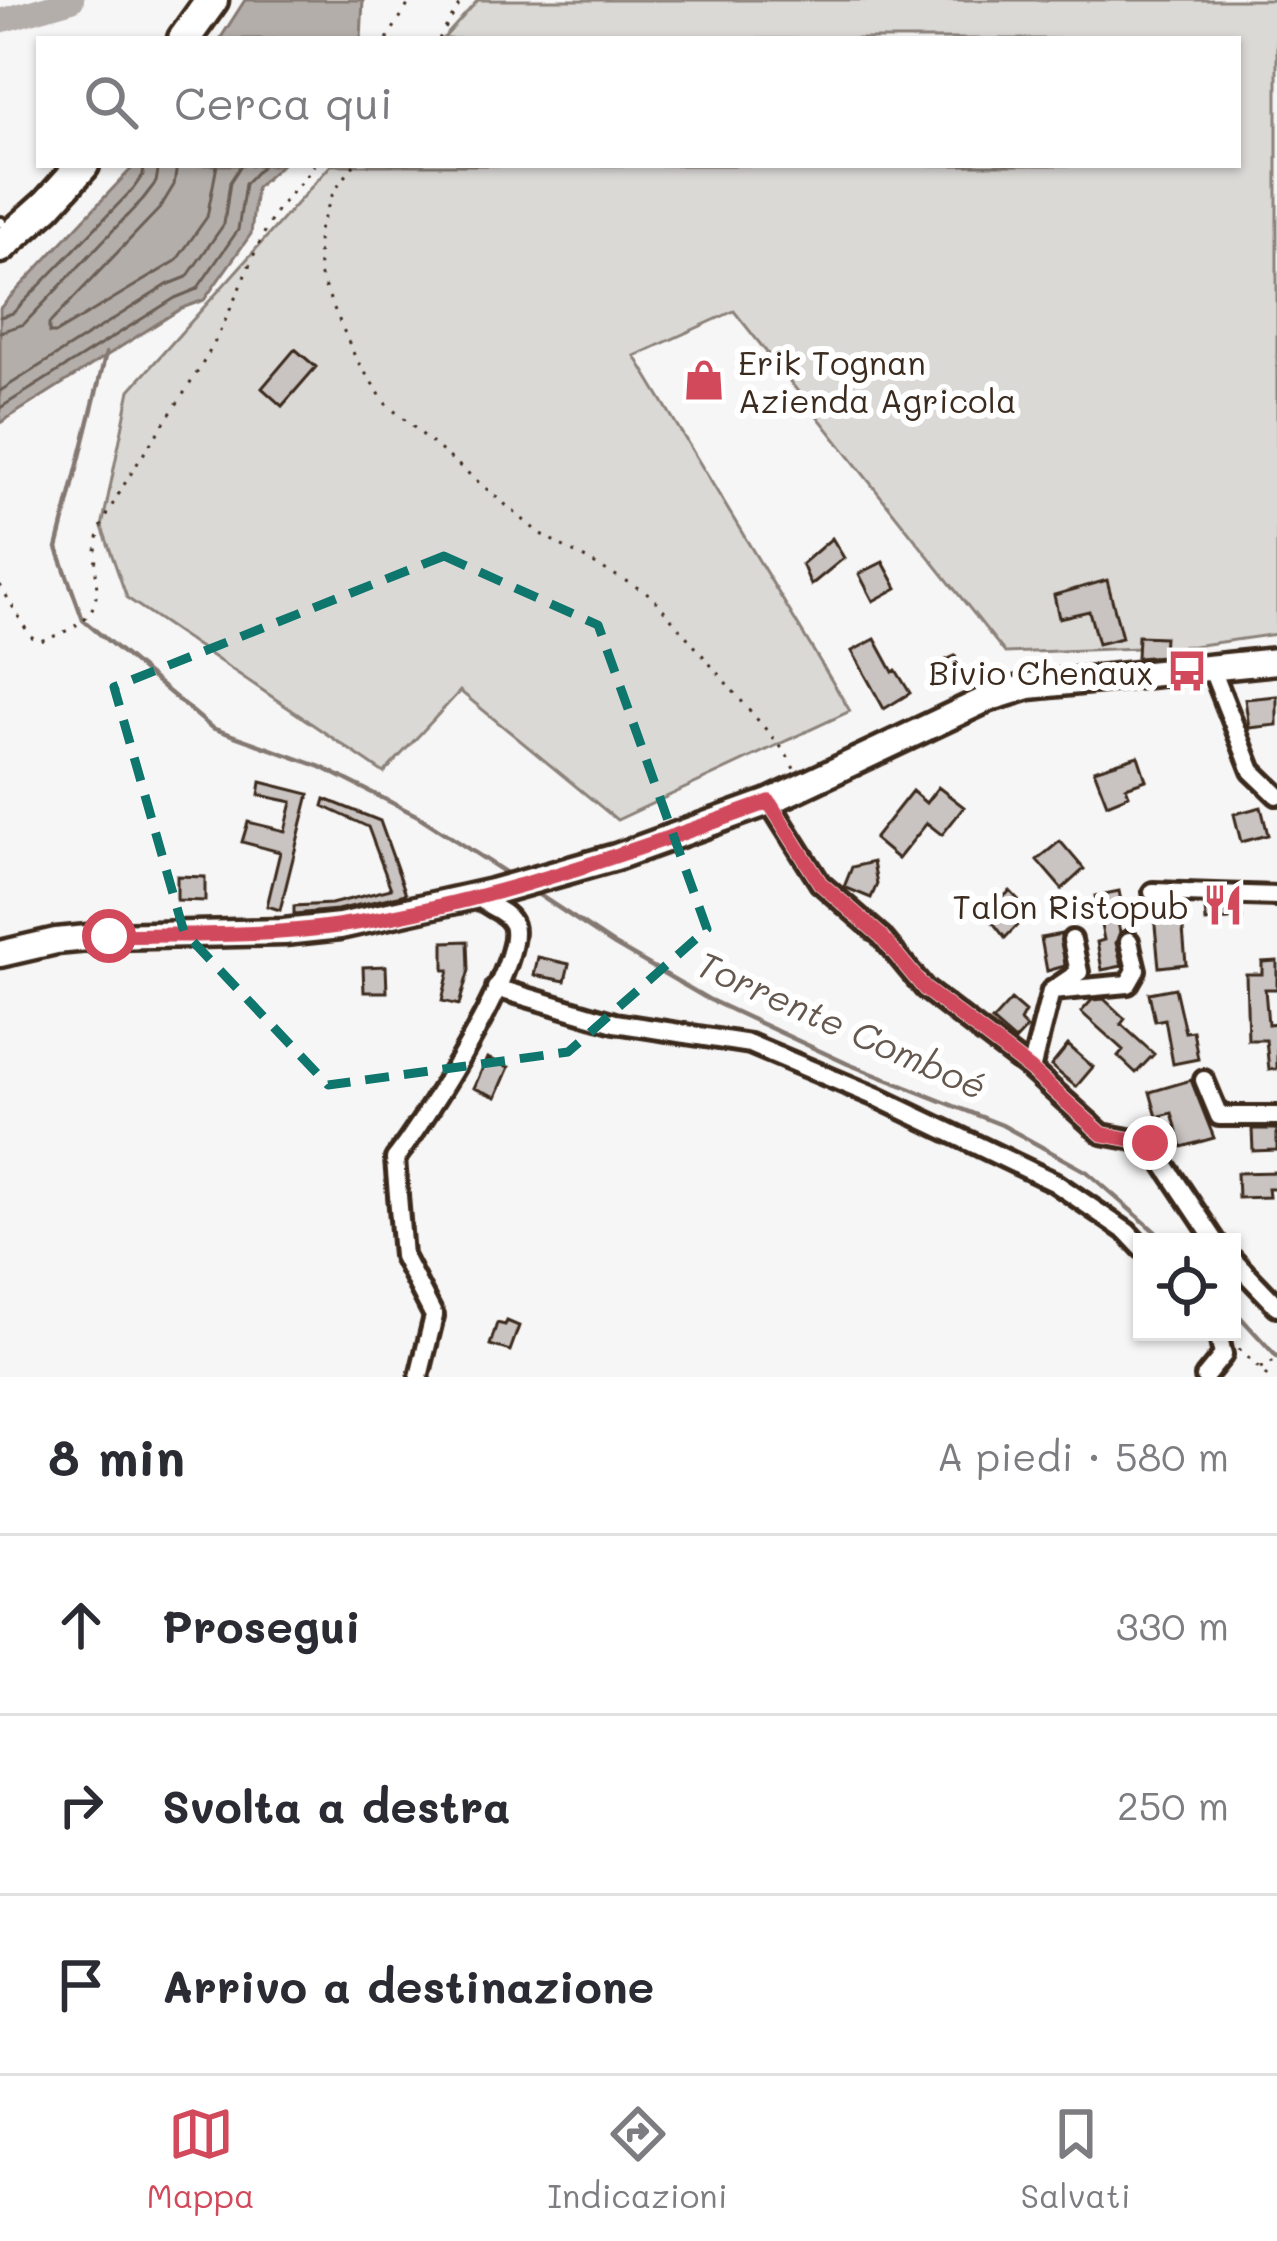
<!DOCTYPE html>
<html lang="it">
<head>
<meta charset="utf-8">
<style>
  body { margin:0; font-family:Mali,sans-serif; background:#f2f2f3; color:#2b2b33 }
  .controls { position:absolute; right:36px; bottom:36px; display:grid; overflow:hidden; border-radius:0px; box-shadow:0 3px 9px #0004 }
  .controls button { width:108px; height:108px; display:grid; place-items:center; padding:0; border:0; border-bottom:3px solid #e1e1e2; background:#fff; color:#2b2b33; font:60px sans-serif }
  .stop { position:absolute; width:36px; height:36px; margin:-27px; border:9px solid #d1495b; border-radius:50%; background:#fff }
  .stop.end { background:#d1495b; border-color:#fff; box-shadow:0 3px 12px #0008 }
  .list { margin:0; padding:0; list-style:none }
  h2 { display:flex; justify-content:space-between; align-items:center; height:156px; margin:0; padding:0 48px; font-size:51px }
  h2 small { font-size:39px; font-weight:400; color:#7c7c81 }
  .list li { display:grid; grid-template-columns:78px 1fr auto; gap:36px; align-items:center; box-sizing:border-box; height:180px; padding:0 48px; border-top:3px solid #e1e1e2 }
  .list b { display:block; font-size:45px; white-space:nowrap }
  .list em { font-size:39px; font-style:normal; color:#7c7c81 }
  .icon { flex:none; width:66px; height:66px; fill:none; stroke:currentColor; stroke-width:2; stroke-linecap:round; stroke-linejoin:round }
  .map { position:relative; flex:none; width:1277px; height:1377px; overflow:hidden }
  .search { position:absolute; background:#fff; box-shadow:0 3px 9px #0004; left:36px; right:36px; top:36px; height:132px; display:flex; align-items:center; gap:30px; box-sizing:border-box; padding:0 42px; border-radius:0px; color:#7c7c81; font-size:45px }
  .sheet { height:696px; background:#fff }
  nav { display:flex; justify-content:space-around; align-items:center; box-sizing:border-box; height:168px; border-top:3px solid #e1e1e2; background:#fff; font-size:33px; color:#7c7c81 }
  nav a { display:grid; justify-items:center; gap:6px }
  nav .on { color:#d1495b }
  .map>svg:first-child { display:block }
</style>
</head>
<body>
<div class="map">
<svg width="1277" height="1377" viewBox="0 0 1277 1377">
  <rect width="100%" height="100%" fill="#f7f6f6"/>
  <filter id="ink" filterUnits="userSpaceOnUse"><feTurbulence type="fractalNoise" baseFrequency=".00833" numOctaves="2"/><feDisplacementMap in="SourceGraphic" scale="24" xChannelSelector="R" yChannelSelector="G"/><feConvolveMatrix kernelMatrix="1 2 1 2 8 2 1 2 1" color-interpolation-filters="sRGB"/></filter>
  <g filter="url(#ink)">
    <path fill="#dbd9d6" stroke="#8b827a" stroke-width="3" d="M478 0H1277V634L1193 646 1005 653 734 311 635 356 850 711 617 820 460 691 384 773 127 598 102 527 130 390 331 165H1238V39H443Z"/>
    <path fill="#b4aeaa" stroke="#847972" stroke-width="3" d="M245 0H363L361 39H220Z
      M135 165H281L256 188 251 234 204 300 182 308 0 423V308Z"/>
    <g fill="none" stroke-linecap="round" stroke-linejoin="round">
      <path stroke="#6b5f56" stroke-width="3" d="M177 165 174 185 160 208 49 324V333H56L176 261 207 217 217 165
        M0 317 13 313 133 189 143 175 144 165
        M0 332 24 324 143 199 156 182 159 165
        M0 391 167 285 187 277 224 224 230 182 241 165
        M0 408 175 298 197 289 238 230 245 184 263 165"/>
      <path stroke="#847972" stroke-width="4.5" d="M106 353 57 548 83 620 212 728 321 767 418 816 511 876
        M530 889 615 945 708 999 848 1064 1002 1125 1087 1172 1167 1242
        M1232 1308 1277 1357"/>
      <path stroke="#b4aeaa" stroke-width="24" d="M0 21 72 0"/>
    </g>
    <path fill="#c9c3c1" stroke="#3b2a1e" stroke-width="3" d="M295 349 316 367 282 406 262 388Z
      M832 538 844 558 811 585 802 564Z
      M883 562 897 588 873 601 859 574Z
      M1107 580 1122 638 1098 644 1089 611 1059 618 1054 595Z
      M1138 636 1164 637 1163 656 1137 658Z
      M875 639 893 672 896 670 910 693 884 709 852 651Z
      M955 656 965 678 941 689 930 667Z
      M1277 696V725L1249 728 1245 699Z
      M1138 756 1146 780 1126 787 1129 795 1107 804 1094 770Z
      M261 782 309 794 280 910 267 906 280 852 242 842 248 822 285 831 292 802 259 795Z
      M938 787 964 807 942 835 927 823 898 859 874 839 912 791 926 803Z
      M325 799 380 821 406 894 337 910 294 914V906L331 904 391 889 368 827 323 806Z
      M1261 807 1268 835 1241 842 1234 814Z
      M1060 841 1084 869 1062 889 1037 860Z
      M873 862 877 884 871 898 844 887 852 867Z
      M177 876 205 877V901L177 900Z
      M1010 891 1030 912 1005 938 991 920 998 911 994 905Z
      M1119 891 1124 916 1117 918 1120 932 1116 943 1122 966 1102 970 1097 942 1104 940 1095 896Z
      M1153 905 1181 906 1186 964 1159 967Z
      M1205 906 1241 908 1242 919 1206 922Z
      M1061 934 1065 966 1047 971 1041 938Z
      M468 941 469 970 459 1005 442 1001 449 970H444V942Z
      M538 957 569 964 565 981 534 975Z
      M1277 961V989H1265L1268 1024 1277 1023V1069L1269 1070 1266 1040H1248L1246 974H1262V962Z
      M386 966 387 992H364L363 967Z
      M1175 988 1185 1032 1193 1031 1198 1059 1173 1064 1165 1019 1155 1021 1149 993Z
      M1104 999 1125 1019 1121 1024 1154 1054 1136 1073 1118 1056 1123 1050 1081 1012 1092 1000Z
      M1011 1000 1025 1012 1020 1021 1027 1028 1015 1041 992 1021Z
      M1068 1045 1093 1067 1076 1087 1051 1066Z
      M487 1058 509 1067 496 1097 474 1088Z
      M1191 1080 1214 1138 1182 1147 1172 1113 1157 1117 1150 1092Z
      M1252 1129H1277V1150L1253 1151Z
      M1277 1172V1188H1268L1269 1197 1238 1198 1237 1173Z
      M507 1321 519 1326 510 1351 490 1345 497 1323 505 1325Z"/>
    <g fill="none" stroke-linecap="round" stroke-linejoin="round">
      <g stroke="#3b2a1e" stroke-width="16">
        <path id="service" d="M0 222H1"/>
      </g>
      <g stroke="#3b2a1e" stroke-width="26">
        <path id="minor" d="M1211 667 1252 771 1277 795
          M769 802 820 883 881 936 925 989 1031 1070 1102 1134 1150 1143 1216 1242
          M1153 892 1277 896
          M496 988 615 1023 750 1044 876 1097 1054 1182 1127 1232 1142 1248
          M1052 991 1128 984 1136 970 1129 941
          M1031 1070 1051 991 1079 972 1072 940
          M1204 1080 1219 1116H1277
          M1232 1259 1277 1306
          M419 1377 434 1316 403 1256 395 1159C422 1124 526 963 513 925 507 909 486 908 478 895
          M1205 1377 1223 1355 1218 1332"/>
      </g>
      <g stroke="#3b2a1e" stroke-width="33">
        <path id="secondary" d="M0 954 56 941 109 936 284 932 340 926 492 892 616 857 769 802 987 699 1029 686 1277 661"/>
      </g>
      <g stroke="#3b2a1e" stroke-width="39">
        <path id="motorway" d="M184 39 212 0
          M0 247 47 205 83 165"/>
      </g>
      <path stroke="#3b2a1e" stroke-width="3" stroke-dasharray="3 9" stroke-linecap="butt" d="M387 39 411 0
        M439 39 462 0
        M354 165 333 193 318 233 319 274 356 359 386 404 539 533 651 595 786 753 794 769
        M0 585 30 636 40 641C133 612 76 577 105 519 134 462 175 411 207 356 233 311 248 260 274 215 285 197 303 183 314 165
        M1239 1349 1268 1377
        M1260 1368 1277 1360"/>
      <use href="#service" stroke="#fff" stroke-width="8"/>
      <use href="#minor" stroke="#fff" stroke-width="16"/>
      <use href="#secondary" stroke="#fff" stroke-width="24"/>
      <use href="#motorway" stroke="#fff" stroke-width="30"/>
    </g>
  </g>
  <g fill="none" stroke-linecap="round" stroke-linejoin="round" filter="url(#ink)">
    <path stroke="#d1495b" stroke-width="15" d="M109 936C185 934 262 937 337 926 485 904 629 853 769 802L820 883 881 936 925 989 1031 1070 1102 1134 1150 1143"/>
  </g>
  <path fill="none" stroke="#0f766e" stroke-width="9" stroke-dasharray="24 15" stroke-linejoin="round" d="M444 556 598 625 707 929 568 1052 328 1085 184 932 114 687Z"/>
  <defs>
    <g id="shop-bare" transform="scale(3.24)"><path d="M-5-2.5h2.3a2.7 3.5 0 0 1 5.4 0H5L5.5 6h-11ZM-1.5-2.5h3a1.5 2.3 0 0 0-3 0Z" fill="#d1495b" stroke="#fff" stroke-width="2.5" paint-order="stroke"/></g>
    <g id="bus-bare" transform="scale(3.24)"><path d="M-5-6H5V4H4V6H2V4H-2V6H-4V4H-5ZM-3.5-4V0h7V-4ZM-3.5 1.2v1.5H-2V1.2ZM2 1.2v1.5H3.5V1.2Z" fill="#d1495b" stroke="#fff" stroke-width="2.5" paint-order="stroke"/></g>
    <g id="restaurant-bare" transform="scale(3.24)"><path d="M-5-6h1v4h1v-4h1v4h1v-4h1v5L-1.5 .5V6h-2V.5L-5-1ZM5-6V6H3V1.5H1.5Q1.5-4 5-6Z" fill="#d1495b" stroke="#fff" stroke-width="2.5" paint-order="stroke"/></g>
  </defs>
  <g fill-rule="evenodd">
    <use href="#shop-bare" x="704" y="380"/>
    <use href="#bus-bare" x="1187" y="671"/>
    <use href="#restaurant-bare" x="1223" y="905"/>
  </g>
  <g text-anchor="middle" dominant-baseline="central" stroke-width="12" stroke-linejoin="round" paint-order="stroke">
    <g font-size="33" fill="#3b2a1e" stroke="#fff" text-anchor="end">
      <text x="738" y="361" text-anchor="start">Erik Tognan<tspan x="738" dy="38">Azienda Agricola</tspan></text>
      <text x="1153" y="671">Bivio Chenaux</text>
      <text x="1189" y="905">Talon Ristopub</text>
    </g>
    <g font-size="36" font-style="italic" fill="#65584f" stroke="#fff">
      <text transform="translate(842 1024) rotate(24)">Torrente Comboé</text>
    </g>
  </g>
</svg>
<div class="controls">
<button><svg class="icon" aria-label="locate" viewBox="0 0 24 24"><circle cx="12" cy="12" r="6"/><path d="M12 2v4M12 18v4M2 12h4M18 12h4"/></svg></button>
</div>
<div class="stop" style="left:109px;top:936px"></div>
<div class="stop end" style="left:1150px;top:1143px"></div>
<div class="search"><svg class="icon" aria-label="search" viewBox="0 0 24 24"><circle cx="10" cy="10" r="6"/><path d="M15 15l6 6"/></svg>Cerca qui</div>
</div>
<section class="sheet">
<h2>8 min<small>A piedi · 580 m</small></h2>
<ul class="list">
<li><svg class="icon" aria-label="ahead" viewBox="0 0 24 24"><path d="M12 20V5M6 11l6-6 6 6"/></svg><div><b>Prosegui</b></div><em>330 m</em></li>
<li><svg class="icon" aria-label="right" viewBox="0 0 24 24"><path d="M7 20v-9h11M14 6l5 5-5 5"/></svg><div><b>Svolta a destra</b></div><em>250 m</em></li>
<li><svg class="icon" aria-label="arrive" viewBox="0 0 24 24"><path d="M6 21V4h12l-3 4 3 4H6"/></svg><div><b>Arrivo a destinazione</b></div></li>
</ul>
</section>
<nav>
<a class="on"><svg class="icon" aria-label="map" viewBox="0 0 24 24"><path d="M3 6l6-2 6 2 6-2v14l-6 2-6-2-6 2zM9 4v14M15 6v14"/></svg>Mappa</a>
<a><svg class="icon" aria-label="directions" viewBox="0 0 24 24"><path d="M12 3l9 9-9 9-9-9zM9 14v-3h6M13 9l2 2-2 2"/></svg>Indicazioni</a>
<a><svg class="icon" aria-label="saved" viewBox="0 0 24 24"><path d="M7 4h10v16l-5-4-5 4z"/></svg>Salvati</a>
</nav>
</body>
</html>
